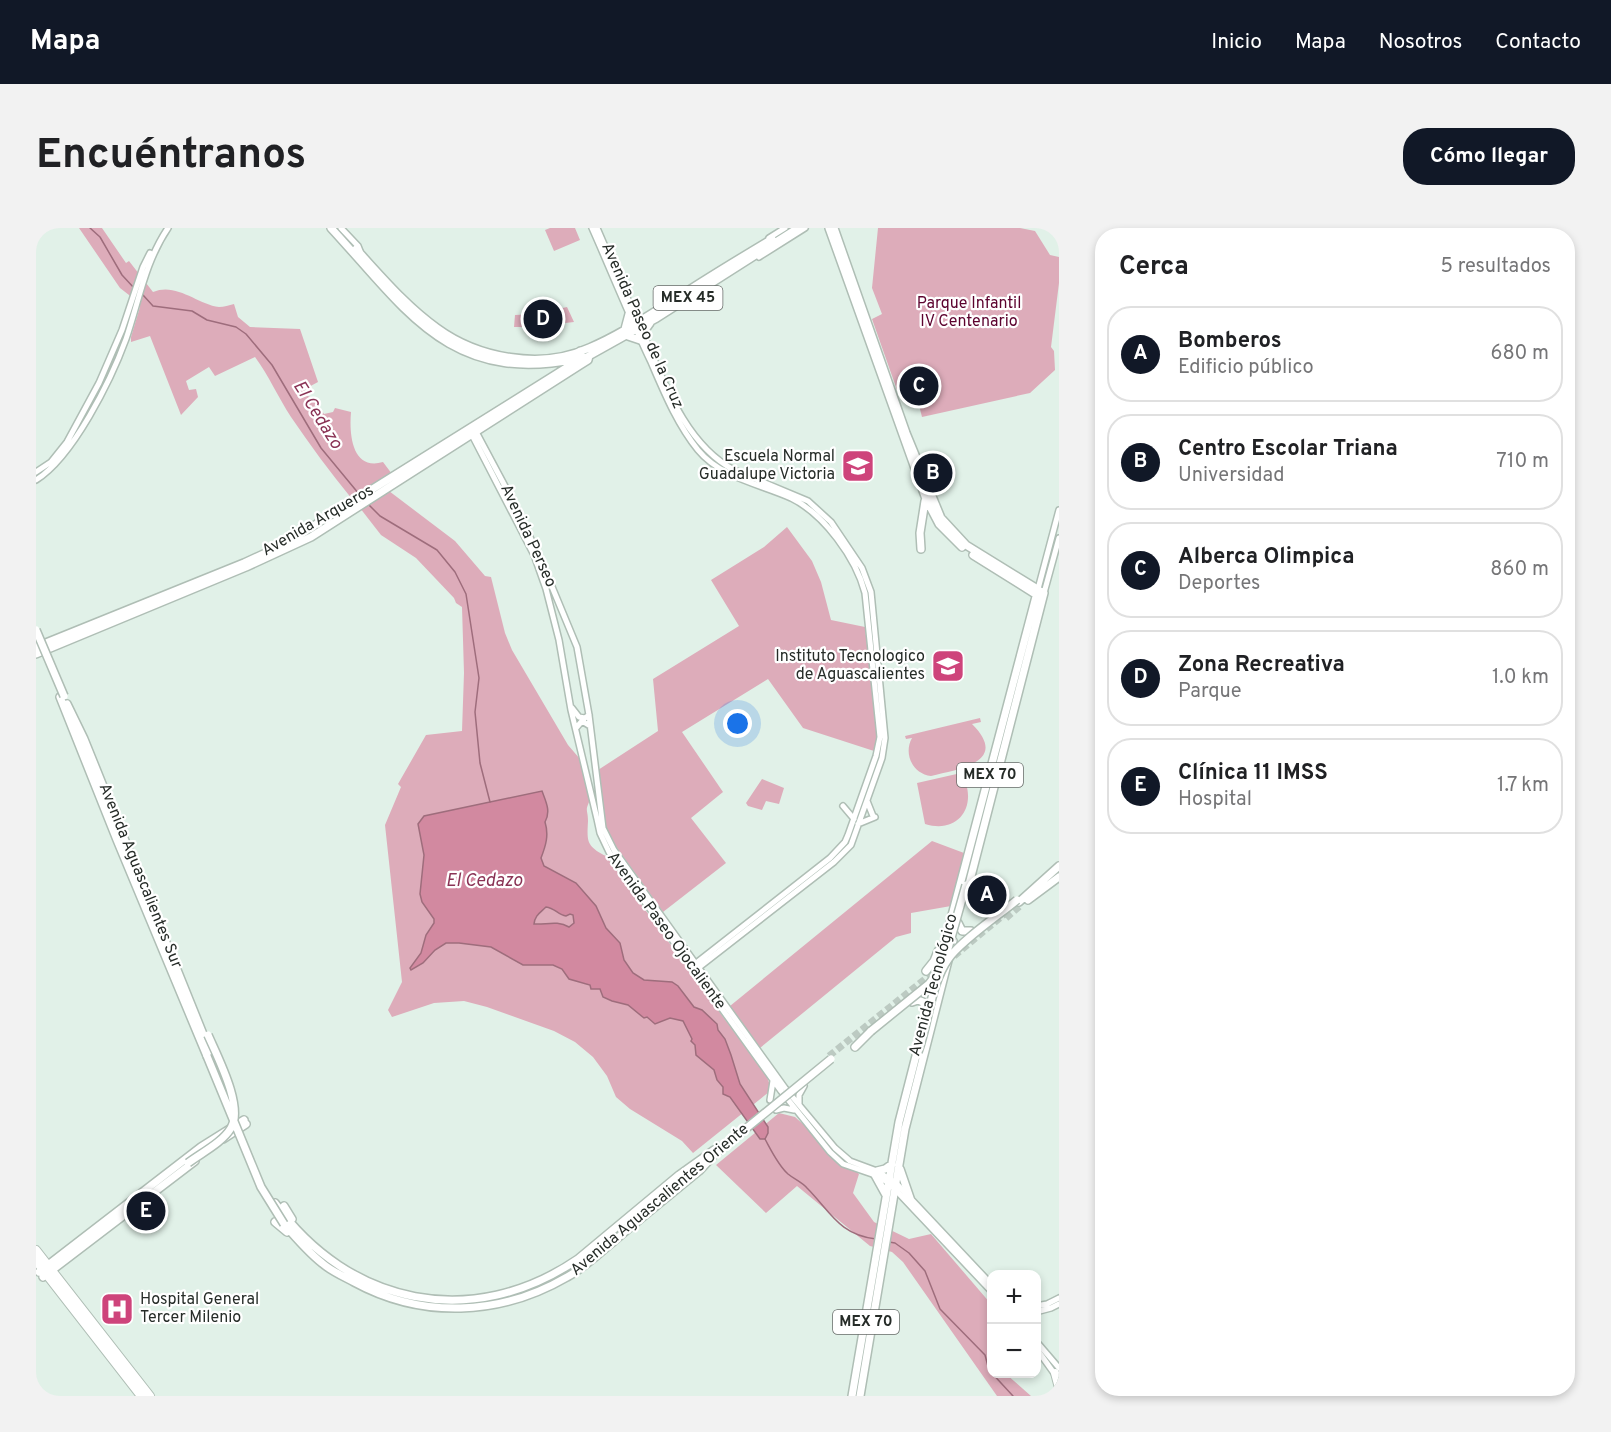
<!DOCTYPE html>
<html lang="es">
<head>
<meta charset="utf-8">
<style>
  body { margin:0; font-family:Overpass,sans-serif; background:#f2f2f2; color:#202124 }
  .controls { position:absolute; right:18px; bottom:18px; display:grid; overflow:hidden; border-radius:12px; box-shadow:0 3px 9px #0003 }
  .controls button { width:54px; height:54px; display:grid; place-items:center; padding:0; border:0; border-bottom:2px solid #e0e0e0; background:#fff; color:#202124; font:30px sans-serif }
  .you { position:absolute; left:702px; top:496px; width:21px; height:21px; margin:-15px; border:4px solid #fff; border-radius:50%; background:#1a73e8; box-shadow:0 0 0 9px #1a73e833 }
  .badge { display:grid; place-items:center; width:39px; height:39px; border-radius:50%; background:#111827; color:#fff; font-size:20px; font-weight:700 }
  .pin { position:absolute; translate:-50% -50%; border:3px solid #fff; box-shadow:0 2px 6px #0006 }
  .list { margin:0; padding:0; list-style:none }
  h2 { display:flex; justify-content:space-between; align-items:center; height:78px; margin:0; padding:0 24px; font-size:26px }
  h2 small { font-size:20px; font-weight:400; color:#757577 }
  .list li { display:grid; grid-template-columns:39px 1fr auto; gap:18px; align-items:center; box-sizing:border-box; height:96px; margin:0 12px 12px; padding:0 12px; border:2px solid #e0e0e0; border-radius:24px }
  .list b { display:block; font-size:22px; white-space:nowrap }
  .list p { margin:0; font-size:20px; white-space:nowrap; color:#757577 }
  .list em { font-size:20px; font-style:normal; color:#757577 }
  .map { position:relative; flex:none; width:1023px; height:1168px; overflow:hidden; border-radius:24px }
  header { display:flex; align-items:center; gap:36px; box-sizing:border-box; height:84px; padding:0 30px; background:#111827; color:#fff }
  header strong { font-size:28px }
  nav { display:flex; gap:33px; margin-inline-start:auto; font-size:21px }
  .intro { display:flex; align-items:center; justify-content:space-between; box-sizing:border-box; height:144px; padding:0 36px }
  h1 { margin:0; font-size:42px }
  .button { padding:15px 27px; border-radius:24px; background:#111827; color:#fff; font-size:21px; font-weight:700 }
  main { display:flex; gap:36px; padding:0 36px }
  aside { flex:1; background:#fff; border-radius:24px; box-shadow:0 3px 9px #0003 }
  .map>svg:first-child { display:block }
</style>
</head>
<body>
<header>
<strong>Mapa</strong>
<nav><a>Inicio</a><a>Mapa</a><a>Nosotros</a><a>Contacto</a></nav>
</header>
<div class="intro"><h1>Encuéntranos</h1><a class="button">Cómo llegar</a></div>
<main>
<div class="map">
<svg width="1023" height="1168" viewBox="0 0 1023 1168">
  <rect width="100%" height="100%" fill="#e1f1e8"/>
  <path fill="#ddacba" d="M43 0H66L90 35 93 33 117 64C140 54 161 76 183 79 188 79 193 77 198 76L202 89 214 99 264 101 282 154 269 161 270 167 278 171 288 186 297 184 299 180 315 184C313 206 316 243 347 234L356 246 316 271C294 244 274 217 255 189 242 169 233 148 219 129L179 148 173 139 150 153 153 162 160 161 162 169 145 187 114 108 95 114V109L104 79 93 67 84 60Z
    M514 0H539L544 12 518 23 509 2Z
    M842 0H984L999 3 1014 27 1023 29V55L1015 119 1018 123 1019 142 994 165 886 189 882 173 861 162 836 91 846 86 836 60Z
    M531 79 538 94 494 99H478L479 87 500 86Z
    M353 263 419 313 449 348 455 349 469 405 476 422 532 517 544 531 555 570C548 584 552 581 552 593 551 613 550 618 570 628L731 849 734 857 733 864 657 925 646 913 594 881 580 869 571 848 557 829 539 814 518 803 451 779 428 773 398 775 356 789 352 782 366 754 349 597 365 559 362 556 390 507 426 503 428 445 426 379 420 375 418 370 380 330 345 307 324 280Z
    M751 299 776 333 785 354 795 392 829 399 841 510 838 523 767 500 732 451 646 504 687 564 655 590 690 635 627 684 581 620 570 599 562 542 622 503 617 451 703 398 675 352 728 319Z
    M944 490 945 494 936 496C974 534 923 541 895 548 877 546 867 526 876 510L870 511 869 508Z
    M925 545C943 574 925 607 889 596L881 555Z
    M726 551 748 560 743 576 730 573 726 582 712 578 710 575Z
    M896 613 928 625 915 678 875 685V705L860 709 724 820 694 778Z
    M743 885 759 889 823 946 817 965 838 994 873 1011 895 1006 955 1076 956 1146H970L995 1168H961L867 1034 856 1024 834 1018 761 958 730 985 680 937Z"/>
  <path fill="#d289a0" stroke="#9e6d7c" stroke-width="1.5" fill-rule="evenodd" d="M877 149 899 160 892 175 870 164Z
    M506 563C510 574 515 583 509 594 513 607 510 617 505 630L508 638 540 655 560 678 570 700 584 715 588 732 597 745 608 752 636 754 642 758 658 779 666 782 681 796 682 802 689 811 695 827 704 856 732 899V905L729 911H724L694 869 687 866V859L681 852 678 842 660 827 659 817 655 813 656 811 647 793 634 790 619 796 611 789 608 790 592 777 576 773 567 769 564 761H555L554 757 533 751 526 741 517 737H487L455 719 423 715H410L399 722 387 735 375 742 374 740 385 725 390 707 398 695V691L386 674 384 666 388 627 382 596 388 588ZM510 679C519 680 522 687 530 688L534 686 537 687 538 695 533 699C521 692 510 697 498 696 499 687 504 685 510 679Z"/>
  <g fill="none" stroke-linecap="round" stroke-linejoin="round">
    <path stroke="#9e6d7c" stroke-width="1.5" d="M54 0 64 9 86 47 98 60
      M107 67 117 78 156 83 171 92 200 99 210 106 236 137 285 220 323 266
      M332 276 344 288 401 322 419 344 430 366 443 450 439 484 444 535 454 574
      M729 911C735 922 742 937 752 946 758 951 766 954 771 960 794 983 803 1007 840 1011
      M853 1014 859 1015 873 1025 889 1043 904 1081 949 1127 953 1142 977 1168"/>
    <path stroke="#bccac2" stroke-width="7" stroke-dasharray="7 3.5" stroke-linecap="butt" d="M970 690 985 677
      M918 728 971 684
      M793 828 904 739"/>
    <g stroke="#afbeb5" stroke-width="8">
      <path id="secondary" d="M305 0 322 18 324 23
        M556 0C576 45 594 90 615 134 628 164 641 196 662 222 685 250 724 256 755 270 788 286 820 330 829 365L844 509 840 528 812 607 809 614 794 630 659 736
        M561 0 603 97
        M733 10 749 0
        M723 29 769 0
        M607 105C628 154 649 216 698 242L772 273 795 294 826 340 835 364 849 510 846 530 815 617 798 634 662 740
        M439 202 479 277 507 337 541 419 553 487 567 600 578 622 749 860 799 920 814 933 841 943 860 955 956 1057
        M435 205 498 327 510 361 523 412 535 482 561 591 564 605 573 624 745 863 794 924 807 936 839 947 853 955 956 1064
        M0 244 15 234 31 214 63 155 86 102 107 39 114 25
        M0 252C37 229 75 152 90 111 103 73 109 34 132 0
        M1002 361 1023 282
        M1008 365 1023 310
        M536 480 543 489 549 490 553 487
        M540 500 546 493 554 498
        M831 573 837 588
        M807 578 818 591
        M822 596 839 589
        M734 872 737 853
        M763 876V867L768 858
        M740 882 748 880 758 882
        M1000 1078 1011 1076 1023 1070
        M1000 1084 1015 1080 1023 1076
        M1000 1113 1023 1140
        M1000 1120 1020 1148"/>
    </g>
    <g stroke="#afbeb5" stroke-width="10">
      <path id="primary" d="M295 0C370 81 413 157 540 131
        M793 0 890 271 903 296 926 319
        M798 0 870 205 905 290 930 317 1008 365 931 664
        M320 21C345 48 370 78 401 100 442 130 505 142 553 120 586 106 616 85 647 66 676 47 706 29 736 11
        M589 101 593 86
        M592 108 604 112
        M609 109V102L614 95
        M551 129 619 91 762 0
        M885 321 884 305 889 273
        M937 327 1004 369
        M0 419 208 335 247 317 546 130 544 123
        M0 426 210 339 275 309 544 137 552 132 553 128
        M24 469 81 612 171 828
        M31 476 48 511 175 826
        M992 672 1023 649
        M983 674 1023 638
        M922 695 926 703H935
        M890 743 898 733 902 723
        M900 748 1002 361
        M876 774 882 772 887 774 891 783
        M819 819 835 803
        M187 911 210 896
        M864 941 874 970
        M841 943 849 941 856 936
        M839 947 850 967
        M239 975C313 1078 437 1103 542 1031L643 947 678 922
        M248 978 256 991
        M239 994 251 1004
        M248 996C260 1010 272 1024 286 1035 295 1043 307 1048 318 1054 386 1091 464 1088 531 1049 548 1040 563 1025 578 1013 606 989 635 966 663 943L678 927
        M3 1044 165 919 208 892
        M7 1049 159 933
        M816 1168 863 894 882 820
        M824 1168 869 901 917 713"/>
    </g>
    <g stroke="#afbeb5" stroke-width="10">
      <path id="trunk" d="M0 1022 114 1168
        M0 1033 105 1168
        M1019 1145 1023 1160"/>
    </g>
    <use href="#secondary" stroke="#fff" stroke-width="5"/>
    <use href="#primary" stroke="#fff" stroke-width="7"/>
    <use href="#trunk" stroke="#fff" stroke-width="8"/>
    <g stroke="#76817a" stroke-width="4">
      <path id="rail" d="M0 2 4 0"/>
    </g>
    <use href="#rail" stroke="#fff" stroke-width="1.5" stroke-dasharray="4.5" stroke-linecap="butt"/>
    <g stroke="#afbeb5" stroke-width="10" stroke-linecap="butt">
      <path id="primary-bridge" d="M0 402 28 468
        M909 731 930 657
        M835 803 893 756 903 743
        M882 824C893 794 894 756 913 730 926 712 963 687 981 672
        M171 828 225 959 248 996
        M680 925 795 831
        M152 935C165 925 186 915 195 900 208 879 181 828 172 807"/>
    </g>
    <use href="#primary-bridge" stroke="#fff" stroke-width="7"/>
  </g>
  <defs>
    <g id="university-square" transform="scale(1.725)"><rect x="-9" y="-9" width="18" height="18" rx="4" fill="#ce447b" stroke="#fff"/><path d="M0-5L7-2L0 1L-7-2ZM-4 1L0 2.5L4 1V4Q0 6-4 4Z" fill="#fff"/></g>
    <g id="hospital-square" transform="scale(1.725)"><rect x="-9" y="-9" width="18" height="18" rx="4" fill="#ce447b" stroke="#fff"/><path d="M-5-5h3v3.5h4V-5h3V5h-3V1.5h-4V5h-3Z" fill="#fff"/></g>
  </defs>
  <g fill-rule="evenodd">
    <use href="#university-square" x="822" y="238"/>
    <use href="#university-square" x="912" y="438"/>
    <use href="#hospital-square" x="81" y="1081"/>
  </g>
  <g text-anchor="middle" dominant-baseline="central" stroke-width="4.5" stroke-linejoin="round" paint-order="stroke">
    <g fill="#fff" stroke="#676b68" stroke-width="1.5">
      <rect x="617.5" y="58" width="69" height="24" rx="4.5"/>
      <rect x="921" y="535" width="66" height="24" rx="4.5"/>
      <rect x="797" y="1082" width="66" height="24" rx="4.5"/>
    </g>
    <g font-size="15" font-weight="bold" fill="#262c28">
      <text x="652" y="70">MEX 45</text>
      <text x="954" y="547">MEX 70</text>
      <text x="830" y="1094">MEX 70</text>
    </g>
    <g font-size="16" fill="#5c022e" stroke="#fff">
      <text x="933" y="76">Parque Infantil<tspan x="933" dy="18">IV Centenario</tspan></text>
    </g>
    <g font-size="16" fill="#262c28" stroke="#fff">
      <text transform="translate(606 98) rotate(66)">Avenida Paseo de la Cruz</text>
      <text transform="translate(282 293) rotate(-30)">Avenida Arqueros</text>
      <text transform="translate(492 308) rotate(65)">Avenida Perseo</text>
      <text transform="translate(104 648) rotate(68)">Avenida Aguascalientes Sur</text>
      <text transform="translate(630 703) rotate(54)">Avenida Paseo Ojocaliente</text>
      <text transform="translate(898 757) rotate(-75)">Avenida Tecnológico</text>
      <text transform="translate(624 972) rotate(-40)">Avenida Aguascalientes Oriente</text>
    </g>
    <g font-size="16" fill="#262c28" stroke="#fff" text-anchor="end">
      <text x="799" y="229">Escuela Normal<tspan x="799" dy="18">Guadalupe Victoria</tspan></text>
      <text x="889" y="429">Instituto Tecnologico<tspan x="889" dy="18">de Aguascalientes</tspan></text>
      <text x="104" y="1072" text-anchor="start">Hospital General<tspan x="104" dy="18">Tercer Milenio</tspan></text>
    </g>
    <g font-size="18" font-style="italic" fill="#8a3355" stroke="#fff">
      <text transform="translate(281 187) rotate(58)">El Cedazo</text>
      <text x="448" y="653">El Cedazo</text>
    </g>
  </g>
</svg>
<div class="controls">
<button>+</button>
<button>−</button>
</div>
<div class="you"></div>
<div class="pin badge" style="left:951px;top:667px">A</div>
<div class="pin badge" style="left:897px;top:245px">B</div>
<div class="pin badge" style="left:883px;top:158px">C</div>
<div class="pin badge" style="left:507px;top:91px">D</div>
<div class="pin badge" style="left:110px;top:983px">E</div>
</div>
<aside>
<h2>Cerca<small>5 resultados</small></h2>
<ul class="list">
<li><span class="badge">A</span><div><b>Bomberos</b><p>Edificio público</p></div><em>680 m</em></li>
<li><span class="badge">B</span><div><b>Centro Escolar Triana</b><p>Universidad</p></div><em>710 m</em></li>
<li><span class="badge">C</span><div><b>Alberca Olimpica</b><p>Deportes</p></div><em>860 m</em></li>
<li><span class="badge">D</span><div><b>Zona Recreativa</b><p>Parque</p></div><em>1.0 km</em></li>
<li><span class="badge">E</span><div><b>Clínica 11 IMSS</b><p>Hospital</p></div><em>1.7 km</em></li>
</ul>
</aside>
</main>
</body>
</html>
